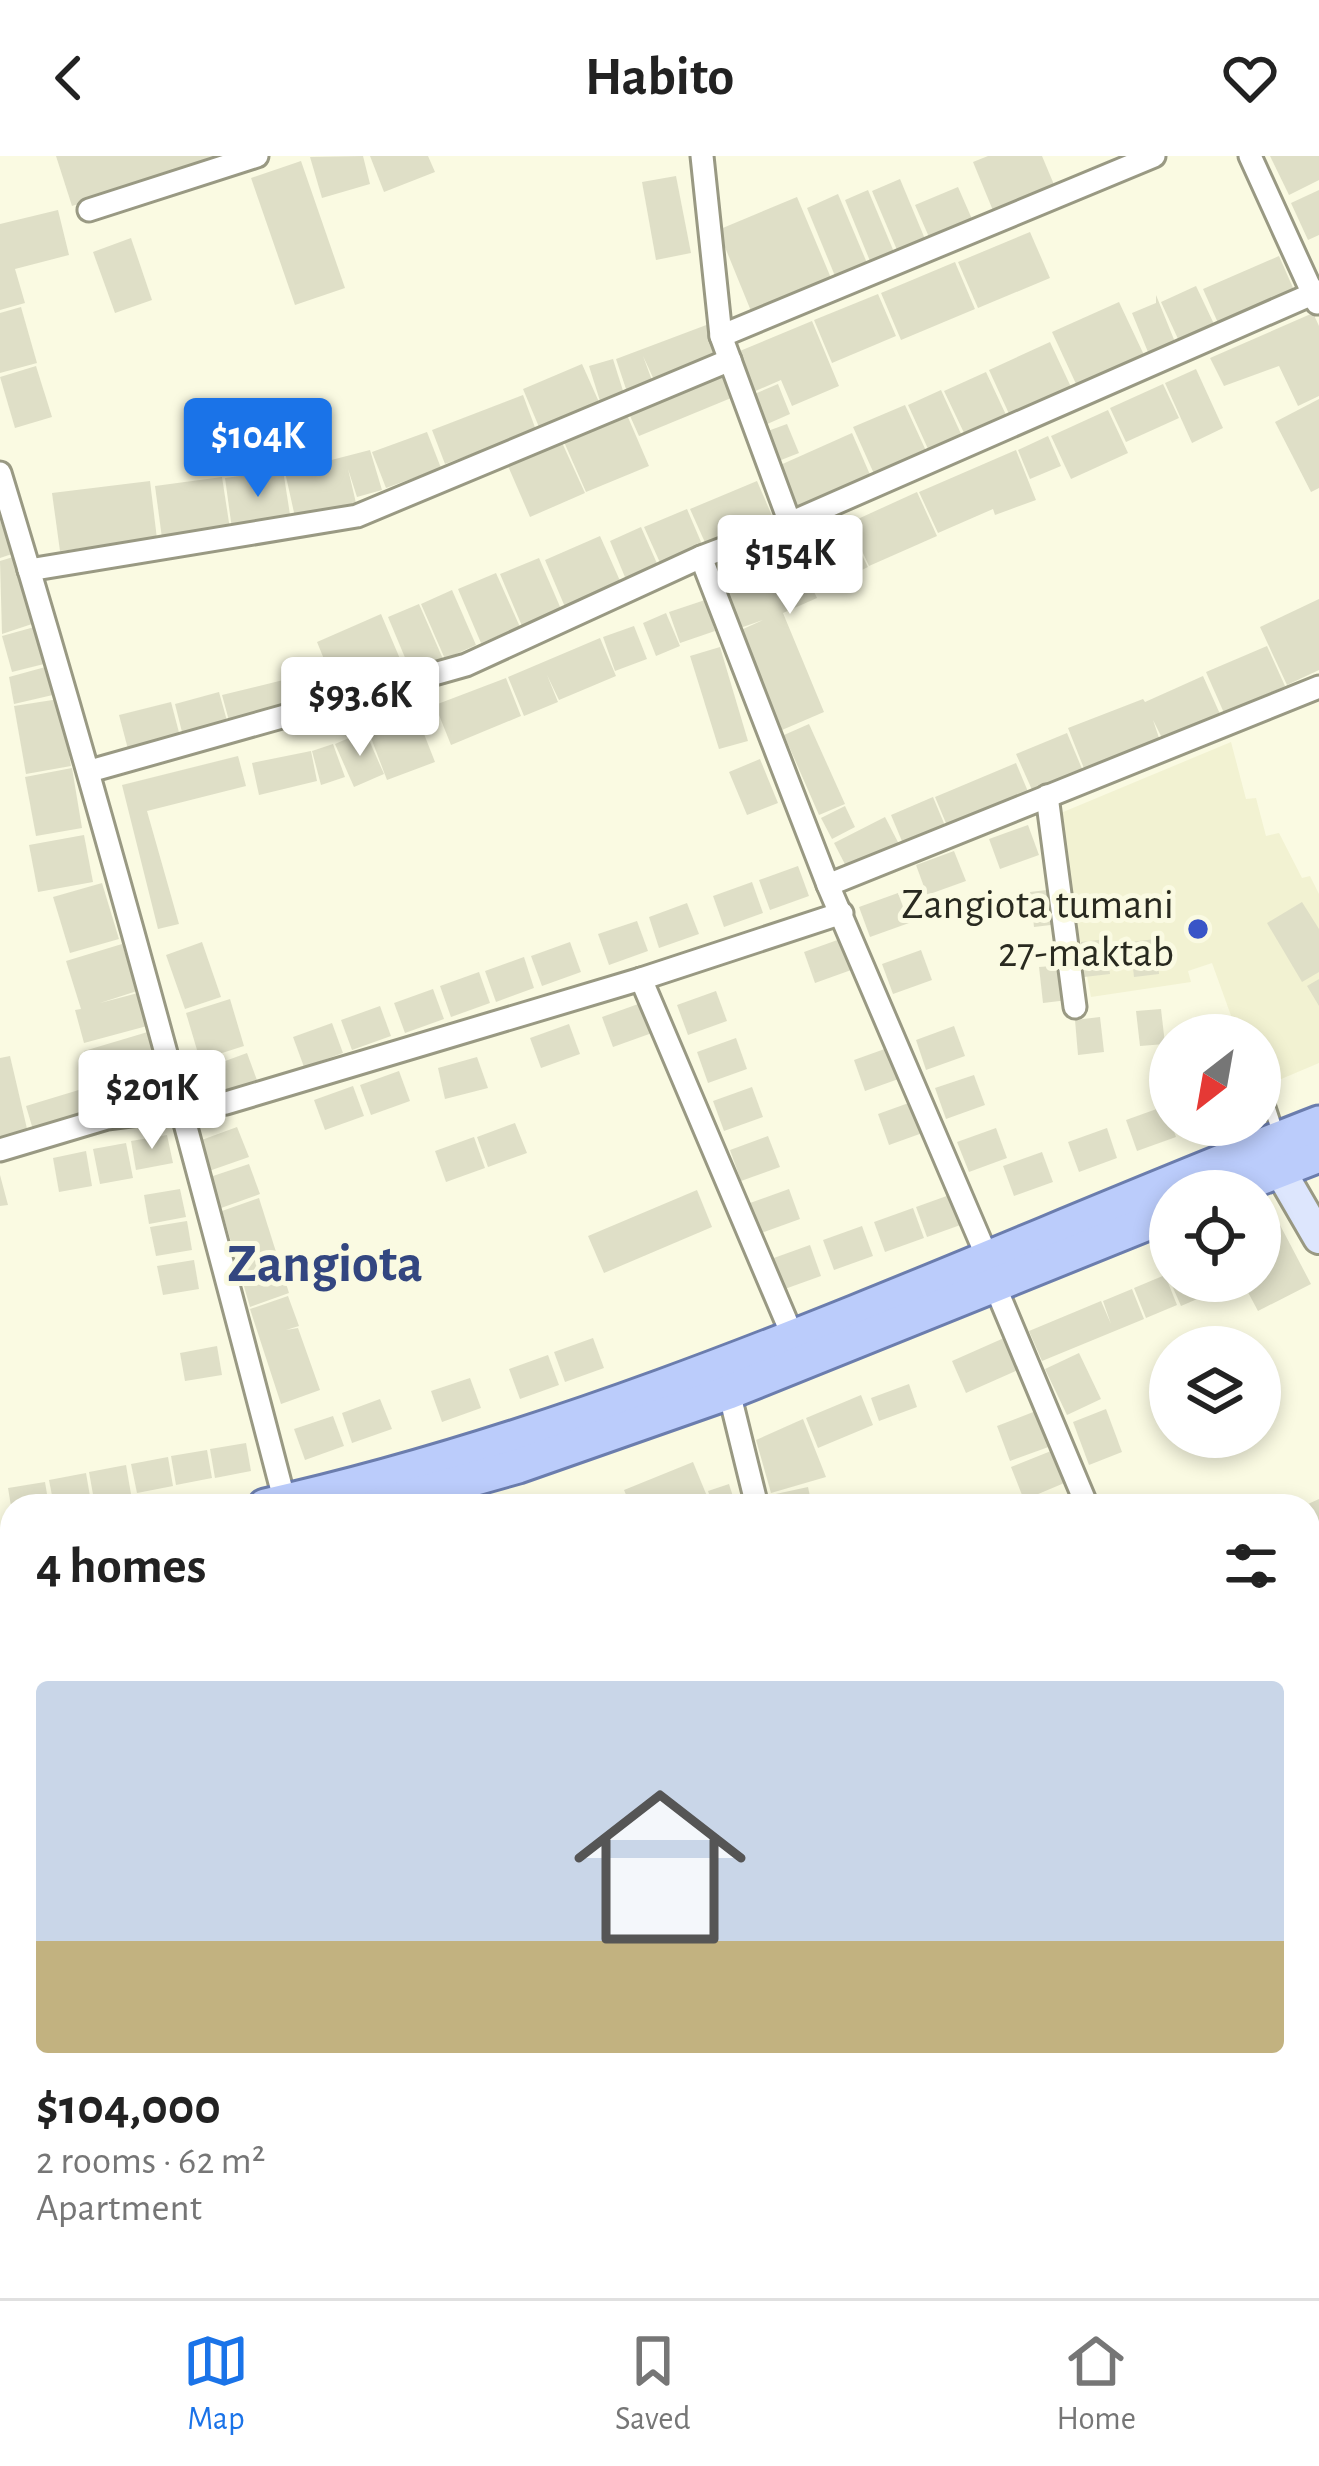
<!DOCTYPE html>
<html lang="en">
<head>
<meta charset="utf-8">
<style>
  :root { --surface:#fff; --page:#f2f2f2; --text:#222; --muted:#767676; --line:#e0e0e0; --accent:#1a73e8 }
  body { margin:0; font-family:"Alegreya Sans",sans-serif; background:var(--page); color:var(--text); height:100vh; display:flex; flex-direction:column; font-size:45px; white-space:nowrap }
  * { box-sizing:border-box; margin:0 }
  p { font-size:39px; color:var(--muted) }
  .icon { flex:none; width:66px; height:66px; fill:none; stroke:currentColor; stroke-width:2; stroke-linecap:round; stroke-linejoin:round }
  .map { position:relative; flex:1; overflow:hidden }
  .panel { position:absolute; left:0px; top:1338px; width:1320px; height:804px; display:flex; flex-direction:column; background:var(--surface); border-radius:36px 36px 0 0; box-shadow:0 6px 18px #0003 }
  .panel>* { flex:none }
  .needle { width:78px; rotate:211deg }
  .tools { position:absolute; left:1149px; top:858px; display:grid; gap:24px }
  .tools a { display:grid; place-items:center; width:132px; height:132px; border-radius:50%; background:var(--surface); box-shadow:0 6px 18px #0003; font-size:60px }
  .price { position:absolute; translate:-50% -102px; padding:0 27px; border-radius:12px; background:#fff; color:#222; font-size:39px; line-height:78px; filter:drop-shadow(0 3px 6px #0008) }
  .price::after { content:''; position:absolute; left:50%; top:72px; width:36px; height:27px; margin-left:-18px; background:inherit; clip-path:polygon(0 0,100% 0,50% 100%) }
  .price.active { background:var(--accent); color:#fff }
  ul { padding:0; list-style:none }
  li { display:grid; align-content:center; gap:24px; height:636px; padding:0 36px }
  li span { display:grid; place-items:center; height:372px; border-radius:12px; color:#555 }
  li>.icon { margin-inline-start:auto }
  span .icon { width:216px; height:216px; fill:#fffc; stroke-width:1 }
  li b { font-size:51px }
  h2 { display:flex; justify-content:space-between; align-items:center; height:144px; padding:0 36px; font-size:51px }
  header { display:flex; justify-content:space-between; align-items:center; height:156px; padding:0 36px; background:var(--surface); font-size:54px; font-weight:700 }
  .tab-bar { display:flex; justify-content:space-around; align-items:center; height:168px; border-top:3px solid var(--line); background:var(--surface); font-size:33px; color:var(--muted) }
  .tab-bar a { display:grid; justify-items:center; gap:6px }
  .tab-bar .active { color:var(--accent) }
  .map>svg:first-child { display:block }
  .built { fill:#f2f2d2 }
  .building { fill:#dfdfc7 }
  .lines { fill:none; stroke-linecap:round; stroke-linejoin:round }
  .service-casing { stroke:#999983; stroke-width:16 }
  .minor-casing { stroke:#999983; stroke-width:27 }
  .secondary-casing { stroke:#999983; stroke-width:36 }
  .primary-casing { stroke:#6b7dad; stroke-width:39 }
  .service { stroke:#fff; stroke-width:10 }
  .minor { stroke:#fff; stroke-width:21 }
  .secondary { stroke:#dde6fd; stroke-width:30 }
  .primary { stroke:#bbccfb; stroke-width:33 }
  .rail { stroke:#6e6f60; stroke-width:6; stroke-dasharray:6 12; stroke-linecap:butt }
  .poi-dot { fill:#3955c7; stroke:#fafae2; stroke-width:4.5 }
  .labels { text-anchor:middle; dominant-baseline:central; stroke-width:10; stroke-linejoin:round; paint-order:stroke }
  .poi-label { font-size:42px; fill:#292a20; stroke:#fafae2; text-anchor:end }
  .district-label { font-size:54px; font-weight:bold; fill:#334680; stroke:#fafae2 }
</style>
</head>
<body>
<header><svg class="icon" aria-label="back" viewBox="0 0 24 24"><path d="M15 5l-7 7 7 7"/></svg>Habito<svg class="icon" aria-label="heart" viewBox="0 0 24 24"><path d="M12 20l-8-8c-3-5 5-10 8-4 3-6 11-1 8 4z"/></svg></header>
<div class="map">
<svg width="1319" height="2142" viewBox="0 0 1319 2142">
  <rect width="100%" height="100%" fill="#fafae2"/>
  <!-- built -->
  <path class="built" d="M1231 586 1246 643 1256 642 1266 680 1279 677 1302 722 1310 720 1319 738V907L1260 932V879H1238L1212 807 1188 815 1191 826 1091 841 1056 659Z"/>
  <!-- building -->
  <g class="building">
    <path d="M56 0H213L215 5 72 50Z"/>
    <path d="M363 0 370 28 322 42 310 1Z"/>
    <path d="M370 0H428L435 16 384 36Z"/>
    <path d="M988 0H1042L1055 31 994 57 973 6Z"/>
    <path d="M1270 0H1319V24L1289 39Z"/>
    <path d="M301 5 345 132 295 149 251 22Z"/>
    <path d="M676 20 691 97 656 104 642 26Z"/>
    <path d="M900 23 925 83 897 94 872 35Z"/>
    <path d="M958 31 972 63 929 81 915 49Z"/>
    <path d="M868 34 894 96 870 105 845 44Z"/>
    <path d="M1319 34V79L1308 84 1291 47Z"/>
    <path d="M838 38 867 107 835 120 807 52Z"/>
    <path d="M797 41 831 122 751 155 718 74Z"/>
    <path d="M58 54 69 99 15 113 25 147 0 154V68Z"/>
    <path d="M1030 76 1050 122 978 152 958 106Z"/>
    <path d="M131 82 152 144 115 157 93 96Z"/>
    <path d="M1279 100 1294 134 1218 167 1203 133Z"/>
    <path d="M955 106 975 153 901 184 881 137Z"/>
    <path d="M1196 130 1214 168 1179 185 1161 146Z"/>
    <path d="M878 138 896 180 832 207 814 164Z"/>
    <path d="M1156 139 1175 186 1148 196 1132 157 1156 147Z"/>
    <path d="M1119 146 1144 199 1077 230 1052 176Z"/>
    <path d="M21 151 37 207 0 217V157Z"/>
    <path d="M1313 157 1319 170V240L1298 250 1279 210 1224 230 1210 202Z"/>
    <path d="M812 165 839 230 792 250 781 224 751 237 735 197Z"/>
    <path d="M709 168 722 200 655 226 643 200 653 227 627 236 616 203Z"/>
    <path d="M1050 186 1071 231 1010 260 989 214Z"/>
    <path d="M613 203 624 238 600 245 589 210Z"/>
    <path d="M582 208 599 246 539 271 523 233Z"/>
    <path d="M36 210 52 261 15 272 0 221Z"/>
    <path d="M724 211 736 240 639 280 626 251Z"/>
    <path d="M1196 213 1223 272 1192 287 1165 227Z"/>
    <path d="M986 216 1007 261 965 279 944 235Z"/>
    <path d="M778 228 790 258 765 269 752 239Z"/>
    <path d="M1163 228 1179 262 1126 286 1110 252Z"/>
    <path d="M941 234 962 280 929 295 908 249Z"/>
    <path d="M523 239 536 274 445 308 432 274Z"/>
    <path d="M1319 243V332L1311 336 1275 266Z"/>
    <path d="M905 249 927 297 875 320 853 271Z"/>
    <path d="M624 252 649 310 586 336 561 279Z"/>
    <path d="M1108 254 1128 297 1071 323 1051 280Z"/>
    <path d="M787 268 799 297 776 306 765 276Z"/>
    <path d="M427 276 441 312 386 332 372 296Z"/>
    <path d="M852 277 871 321 797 353 778 310Z"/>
    <path d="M559 280 585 337 530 361 505 303Z"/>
    <path d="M1048 280 1061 310 1030 323 1018 294Z"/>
    <path d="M370 294 382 334 357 341 348 313 356 347 295 361 285 316Z"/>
    <path d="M1016 294 1036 344 995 359 993 353 938 377 919 336Z"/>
    <path d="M283 314 291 365 232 373 225 322Z"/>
    <path d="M222 321 230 373 162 382 155 330Z"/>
    <path d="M150 325 157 383 60 395 52 337Z"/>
    <path d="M757 325 773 362 707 391 690 353Z"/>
    <path d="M917 336 937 380 869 410 849 367Z"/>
    <path d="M687 353 704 393 662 411 644 371Z"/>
    <path d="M0 364 12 398 0 402Z"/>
    <path d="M846 368 868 411 817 436 799 404 817 442 783 457 824 556 782 574 741 474 763 464 740 472 724 427 760 414Z"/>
    <path d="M641 371 659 412 627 426 610 385Z"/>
    <path d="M600 380 621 427 565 451 545 404Z"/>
    <path d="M13 401 35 467 2 478 0 405Z"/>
    <path d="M539 402 561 453 522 470 500 418Z"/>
    <path d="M496 417 520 471 481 487 458 433Z"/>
    <path d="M452 434 476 489 445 503 421 448Z"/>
    <path d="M1319 443V514L1287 529 1260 471Z"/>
    <path d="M705 444 715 475 680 487 669 456Z"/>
    <path d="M419 448 443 503 411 516 388 461Z"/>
    <path d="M666 457 680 490 656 500 643 467Z"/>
    <path d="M381 458 406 517 231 572 222 539 328 513 317 486Z"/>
    <path d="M38 470 48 507 12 516 2 480Z"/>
    <path d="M634 470 647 503 615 515 603 481Z"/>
    <path d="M600 482 616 520 559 544 547 519 558 546 524 560 508 521Z"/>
    <path d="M1267 490 1285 530 1224 557 1206 516Z"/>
    <path d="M720 491 748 585 719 593 690 500Z"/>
    <path d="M49 510 57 538 14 548 9 521Z"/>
    <path d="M1203 520 1220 558 1163 584 1153 564 1160 585 1085 615 1068 572 1143 543 1145 546Z"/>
    <path d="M506 522 521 560 451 589 435 549Z"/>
    <path d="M219 536 229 572 184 584 175 548Z"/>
    <path d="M59 543 71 610 26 618 14 550Z"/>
    <path d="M171 546 181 584 129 597 119 559Z"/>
    <path d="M415 555 435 606 387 624 368 574Z"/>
    <path d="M809 568 845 648 819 659 784 579Z"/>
    <path d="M365 575 384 618 354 631 335 588Z"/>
    <path d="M1067 577 1083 615 1033 636 1016 598Z"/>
    <path d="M333 588 345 621 321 629 312 595Z"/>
    <path d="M311 595 317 625 259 639 252 607Z"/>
    <path d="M238 600 246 630 147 655 179 768 158 773 122 629Z"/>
    <path d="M760 603 778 647 747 659 729 616Z"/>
    <path d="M1016 607 1029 638 948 672 935 641Z"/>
    <path d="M72 612 82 672 36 680 25 621Z"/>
    <path d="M933 641 946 672 904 690 891 659Z"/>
    <path d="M845 650 855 671 832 683 821 662Z"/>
    <path d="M885 661 901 692 850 718 834 687Z"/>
    <path d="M1028 669 1039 699 1000 713 989 683Z"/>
    <path d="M84 679 93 726 38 736 29 689Z"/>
    <path d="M954 695 966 725 927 739 916 709Z"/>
    <path d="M798 710 809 740 770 754 759 724Z"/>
    <path d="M752 726 763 757 724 771 713 740Z"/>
    <path d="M102 727 119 783 70 797 53 741Z"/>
    <path d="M1055 733 1059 768 1034 771 1030 736Z"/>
    <path d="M898 737 909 767 870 781 859 751Z"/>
    <path d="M1302 746 1319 773V816L1302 826 1267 767Z"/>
    <path d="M687 747 699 778 659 792 649 761Z"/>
    <path d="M637 765 648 795 609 809 598 778Z"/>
    <path d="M843 782 854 813 815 827 804 796Z"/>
    <path d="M1106 783 1110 818 1084 821 1081 786Z"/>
    <path d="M1156 783 1159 818 1134 821 1130 786Z"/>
    <path d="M202 786 221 841 185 853 166 799Z"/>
    <path d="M570 786 581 816 542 830 531 800Z"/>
    <path d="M122 788 137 835 100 847 138 837 147 870 84 887 75 854 81 853 66 805Z"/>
    <path d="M921 794 932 824 893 838 882 808Z"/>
    <path d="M524 801 534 832 496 846 485 815Z"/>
    <path d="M1065 809 1068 844 1043 847 1039 811Z"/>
    <path d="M479 816 490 847 451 861 440 830Z"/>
    <path d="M1319 823V850L1307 830Z"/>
    <path d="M433 833 444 863 405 877 394 847Z"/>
    <path d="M716 835 727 865 688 879 677 849Z"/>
    <path d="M230 843 244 890 200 904 186 857Z"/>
    <path d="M641 847 652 877 613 891 602 861Z"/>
    <path d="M380 850 391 880 352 894 341 864Z"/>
    <path d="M1161 853 1165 888 1140 890 1136 855Z"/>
    <path d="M1100 861 1104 896 1078 899 1075 864Z"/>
    <path d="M332 867 343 897 304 911 293 881Z"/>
    <path d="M569 868 580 898 541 912 530 882Z"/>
    <path d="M954 870 965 900 926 914 916 884Z"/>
    <path d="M151 875 164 918 98 938 84 895Z"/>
    <path d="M736 882 747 913 708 927 697 896Z"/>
    <path d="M893 890 904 921 865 935 854 904Z"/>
    <path d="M247 897 258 927 219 941 209 911Z"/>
    <path d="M10 900 28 977 0 984V902Z"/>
    <path d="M477 901 488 932 445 943 438 912Z"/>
    <path d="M399 915 410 945 371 959 360 929Z"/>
    <path d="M974 919 985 949 946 963 935 932Z"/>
    <path d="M165 922 169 945 134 952 129 929Z"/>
    <path d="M353 930 364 960 325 974 314 944Z"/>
    <path d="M752 931 763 961 724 975 713 945Z"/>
    <path d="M82 933 90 960 34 977 26 950Z"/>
    <path d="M917 944 928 975 889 989 878 958Z"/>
    <path d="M1165 950 1176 981 1137 995 1126 964Z"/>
    <path d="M515 967 527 997 488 1011 477 981Z"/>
    <path d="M237 971 249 1001 209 1015 199 985Z"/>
    <path d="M996 972 1007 1002 969 1016 957 986Z"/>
    <path d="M1107 972 1117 1002 1079 1016 1068 986Z"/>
    <path d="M167 979 173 1007 136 1014 131 985Z"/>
    <path d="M768 980 780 1011 741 1025 730 994Z"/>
    <path d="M474 981 485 1012 446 1026 435 995Z"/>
    <path d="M126 987 133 1022 100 1028 93 993Z"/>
    <path d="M86 995 92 1030 59 1036 53 1002Z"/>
    <path d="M1042 996 1053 1026 1014 1040 1003 1010Z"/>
    <path d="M249 1008 260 1038 221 1052 210 1021Z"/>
    <path d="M0 1019 8 1049 0 1050Z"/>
    <path d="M180 1033 186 1061 149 1068 144 1039Z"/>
    <path d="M789 1033 800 1063 761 1077 750 1047Z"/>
    <path d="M697 1034 712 1071 604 1117 588 1080Z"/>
    <path d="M955 1037 966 1067 927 1081 916 1051Z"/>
    <path d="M259 1042 289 1137 250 1151 222 1055Z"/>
    <path d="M913 1052 924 1082 885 1096 874 1066Z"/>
    <path d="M187 1065 192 1094 156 1100 150 1071Z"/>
    <path d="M1280 1069 1311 1128 1258 1155 1242 1125H1260V1078Z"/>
    <path d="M862 1070 873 1100 834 1114 823 1084Z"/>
    <path d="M810 1089 821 1120 782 1134 771 1103Z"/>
    <path d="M194 1104 199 1133 163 1139 157 1110Z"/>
    <path d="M1165 1119 1177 1149 1146 1162 1134 1132Z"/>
    <path d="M1170 1125H1239L1181 1150Z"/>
    <path d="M1132 1133 1144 1163 1042 1205 1029 1175 1101 1145 1111 1168 1103 1145Z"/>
    <path d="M288 1140 299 1170 286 1174 298 1172 320 1234 281 1248 250 1153Z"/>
    <path d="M593 1182 604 1212 565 1226 554 1196Z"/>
    <path d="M1004 1182 1018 1214 966 1237 952 1205Z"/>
    <path d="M217 1190 222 1219 185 1225 180 1197Z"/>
    <path d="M1079 1197 1101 1243 1067 1259 1045 1213Z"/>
    <path d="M548 1199 559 1229 520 1243 509 1213Z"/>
    <path d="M470 1222 481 1252 442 1266 431 1235Z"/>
    <path d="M909 1228 917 1251 879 1265 871 1242Z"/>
    <path d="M861 1239 873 1269 818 1292 806 1262Z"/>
    <path d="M380 1243 392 1273 352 1287 342 1257Z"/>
    <path d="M1041 1253 1054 1289 1010 1305 997 1270Z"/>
    <path d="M1106 1253 1122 1296 1089 1309 1073 1266Z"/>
    <path d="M333 1260 344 1290 305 1304 294 1273Z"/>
    <path d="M803 1263 826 1321 771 1337 756 1284Z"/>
    <path d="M246 1287 251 1315 215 1322 210 1293Z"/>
    <path d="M1056 1293 1069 1325 1024 1344 1011 1311Z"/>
    <path d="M207 1294 212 1322 176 1329 171 1300Z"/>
    <path d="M168 1301 173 1330 137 1337 131 1308Z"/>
    <path d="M693 1306 711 1350H631L624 1334Z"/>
    <path d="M126 1309 131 1338 94 1344 89 1316Z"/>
    <path d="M86 1317 91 1346 54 1350 49 1324Z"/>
    <path d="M45 1326 49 1350H11L8 1332Z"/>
    <path d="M729 1328 736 1350H713L708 1335Z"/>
    <path d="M808 1331 812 1350H773L771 1339Z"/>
    <path d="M1319 1343V1389L1308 1395V1348Z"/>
    <path d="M1313 1425 1319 1438V1478L1308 1483V1427Z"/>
    <path d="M12 1463V1518L0 1520V1466Z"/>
    <path d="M12 1622V1664L0 1666V1625Z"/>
    <path d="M12 1666V1725L0 1676V1669Z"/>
    <path d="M1319 1741V1787L1308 1790V1744Z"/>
    <path d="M0 1776H5L12 1814 0 1818Z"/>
    <path d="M12 1819V1869L0 1872V1821Z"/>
    <path d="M12 1899V1918L0 1921V1902Z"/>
    <path d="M12 1923V1955L6 1956 0 1926Z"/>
    <path d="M1308 2026 1319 2064V2072L1308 2075Z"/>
    <path d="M12 2096V2132L2 2134 0 2098Z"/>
  </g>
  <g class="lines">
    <defs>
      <path id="service" d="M1263 931 1279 980"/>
      <g id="minor">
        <path d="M702 0 721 180 790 367"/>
        <path d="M1250 0 1317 147"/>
        <path d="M89 54 257 0"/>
        <path d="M721 180 1154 0"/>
        <path d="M0 317C104 659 196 1004 286 1350"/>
        <path d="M701 401 828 729 988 1103"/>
        <path d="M29 414 357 360 730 204"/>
        <path d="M90 615 466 509 701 401 790 367 1319 135"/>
        <path d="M1047 640 1075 851"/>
        <path d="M828 729 1319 531"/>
        <path d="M641 823 793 1181"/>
        <path d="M0 994 107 962 226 947 641 823 842 757"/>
        <path d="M995 1130 1085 1345"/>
        <path d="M729 1236 757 1350"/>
        <path d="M1308 1403 1319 1398"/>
        <path d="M0 1705 12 1761"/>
        <path d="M1308 1807 1319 1805"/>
        <path d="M0 1884 12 1881"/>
        <path d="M1308 1933 1319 1930"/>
        <path d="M79 2142 119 2130"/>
        <path d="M628 2142V2130"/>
      </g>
      <path id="secondary" d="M1268 994 1319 1082"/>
      <g id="primary">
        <path d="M1226 1035 1319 999"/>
        <path d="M265 1350C632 1268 970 1103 1319 967"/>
        <path d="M376 1350 518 1310 729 1236 1170 1058"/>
        <path d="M0 1418 12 1416"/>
      </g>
    </defs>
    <!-- service casing -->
    <use href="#service" class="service-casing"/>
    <!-- minor casing -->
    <use href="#minor" class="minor-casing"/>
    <!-- secondary casing -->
    <use href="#secondary" class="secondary-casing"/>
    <!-- primary casing -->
    <use href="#primary" class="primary-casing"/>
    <!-- service -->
    <use href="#service" class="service"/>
    <!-- minor -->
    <use href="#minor" class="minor"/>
    <!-- secondary -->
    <use href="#secondary" class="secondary"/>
    <!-- primary -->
    <use href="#primary" class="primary"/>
    <!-- rail -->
    <g class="rail">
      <path d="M1308 1863 1319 1860"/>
      <path d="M170 2142 219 2130"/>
      <path d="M224 2142 273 2130"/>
    </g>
  </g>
  <!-- markers -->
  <circle class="poi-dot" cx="1198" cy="773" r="12"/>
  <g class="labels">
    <!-- poi labels -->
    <g class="poi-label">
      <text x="1174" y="749">Zangiota tumani<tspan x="1174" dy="48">27-maktab</tspan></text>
    </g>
    <!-- district labels -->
    <g class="district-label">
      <text x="325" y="1109">Zangiota</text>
    </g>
  </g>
</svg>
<div class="tools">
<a><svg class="needle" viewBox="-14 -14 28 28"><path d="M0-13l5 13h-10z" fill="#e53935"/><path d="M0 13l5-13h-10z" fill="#767676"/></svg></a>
<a><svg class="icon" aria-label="locate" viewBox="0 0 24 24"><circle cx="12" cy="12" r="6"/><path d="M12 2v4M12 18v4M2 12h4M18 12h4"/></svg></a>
<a><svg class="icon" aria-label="layers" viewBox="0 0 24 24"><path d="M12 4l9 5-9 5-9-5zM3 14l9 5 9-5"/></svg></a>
</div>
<b class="price active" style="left:258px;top:344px">$104K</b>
<b class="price" style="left:790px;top:461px">$154K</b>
<b class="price" style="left:360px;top:603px">$93.6K</b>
<b class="price" style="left:152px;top:996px">$201K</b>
<section class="panel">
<h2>4 homes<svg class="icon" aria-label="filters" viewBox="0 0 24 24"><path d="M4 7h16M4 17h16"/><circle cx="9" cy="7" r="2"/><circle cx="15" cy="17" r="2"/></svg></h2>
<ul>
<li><span style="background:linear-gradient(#c9d6e8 70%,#c2b280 0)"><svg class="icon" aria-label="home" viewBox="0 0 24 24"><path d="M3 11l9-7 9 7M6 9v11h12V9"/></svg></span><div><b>$104,000</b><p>2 rooms · 62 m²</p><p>Apartment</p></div></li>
</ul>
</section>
</div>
<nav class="tab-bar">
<a class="active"><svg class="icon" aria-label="map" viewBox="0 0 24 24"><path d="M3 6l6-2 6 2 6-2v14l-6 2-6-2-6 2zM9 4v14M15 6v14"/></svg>Map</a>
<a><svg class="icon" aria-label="saved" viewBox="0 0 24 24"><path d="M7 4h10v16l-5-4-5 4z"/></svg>Saved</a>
<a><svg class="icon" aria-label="home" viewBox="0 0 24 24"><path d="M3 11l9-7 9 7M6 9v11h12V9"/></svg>Home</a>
</nav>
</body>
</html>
